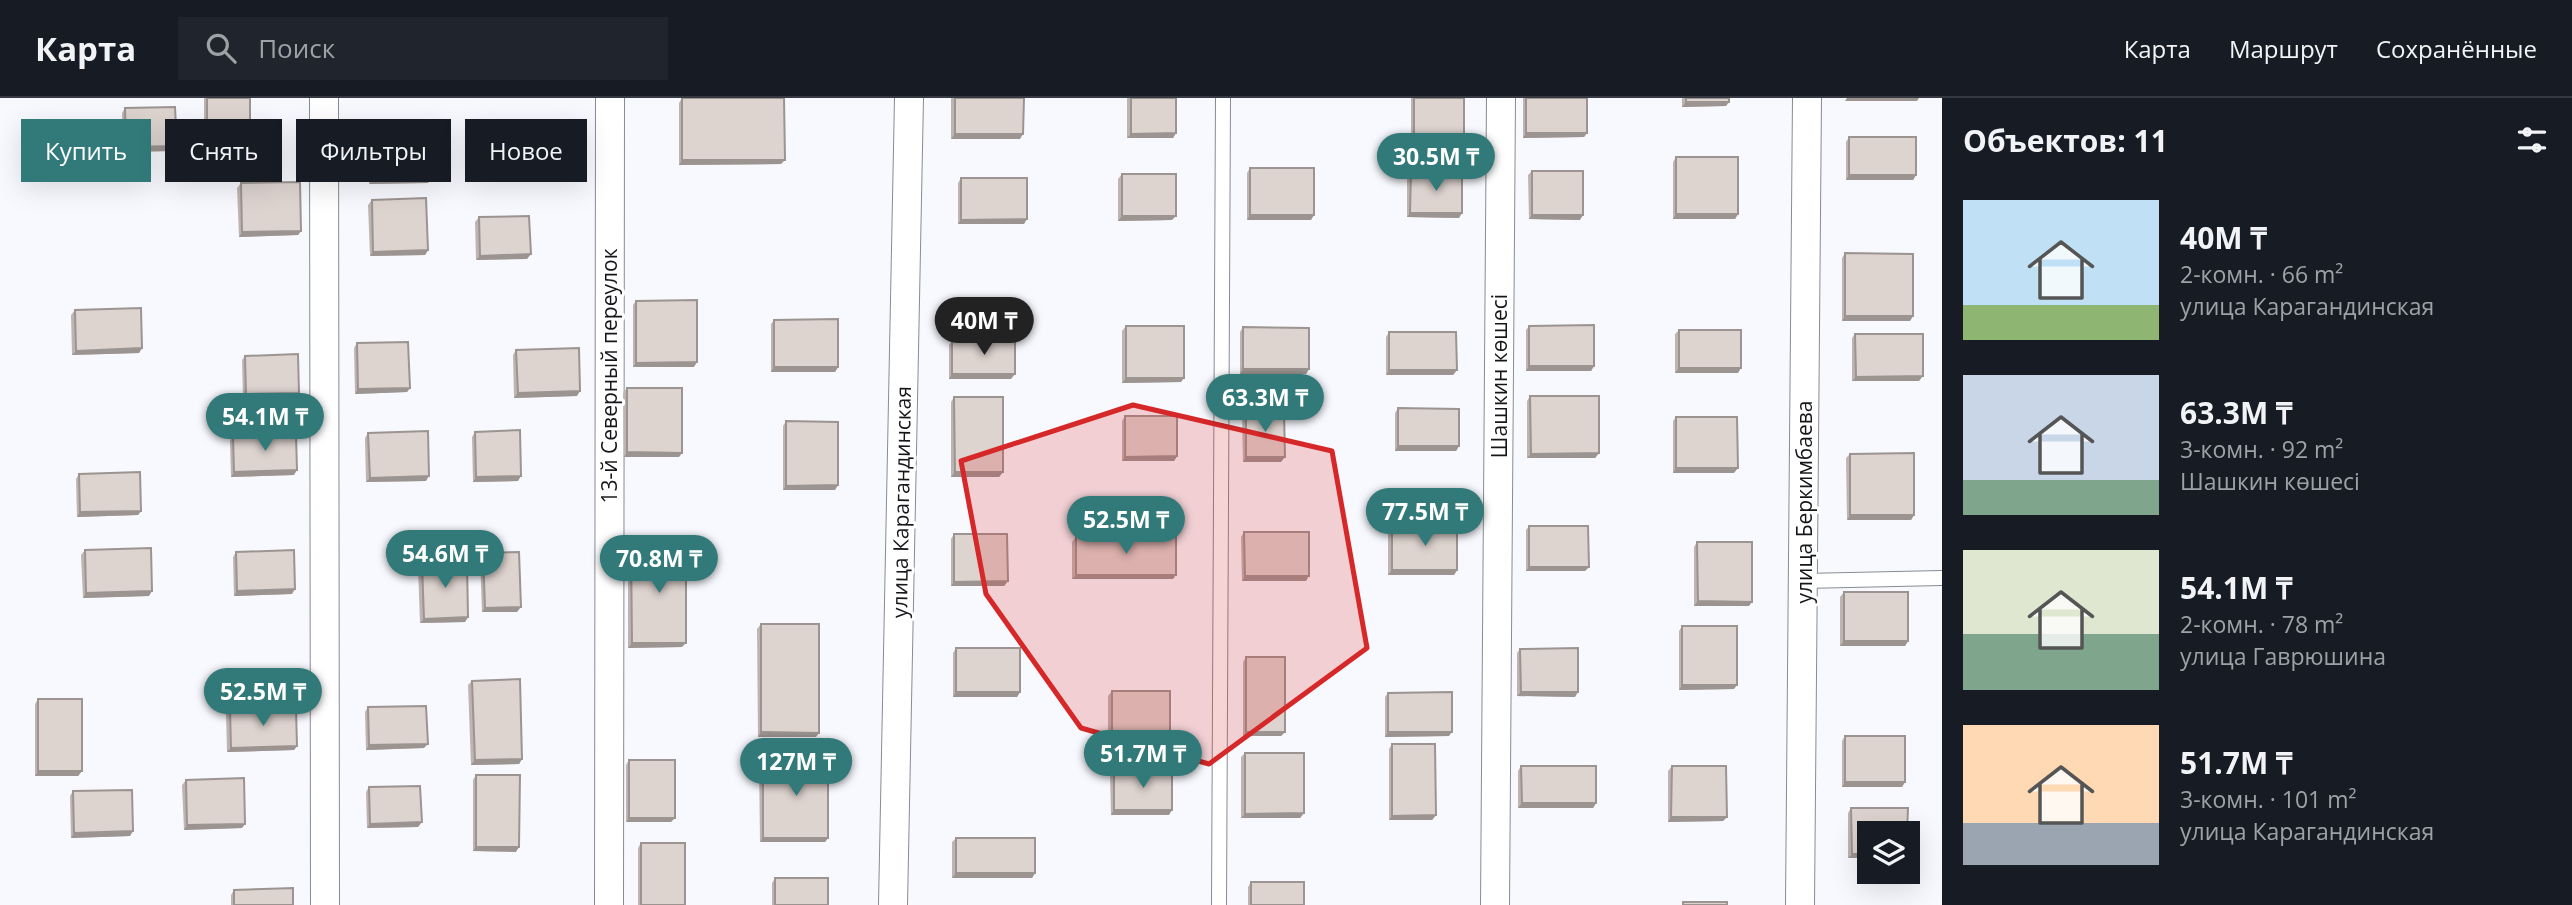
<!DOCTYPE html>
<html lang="ru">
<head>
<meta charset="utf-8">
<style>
  :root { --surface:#171b24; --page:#20242c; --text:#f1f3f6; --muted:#9ea1a6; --line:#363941; --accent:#317a79 }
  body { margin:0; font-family:"Open Sans",sans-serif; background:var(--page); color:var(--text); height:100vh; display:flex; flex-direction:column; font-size:26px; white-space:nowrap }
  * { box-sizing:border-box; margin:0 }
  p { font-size:23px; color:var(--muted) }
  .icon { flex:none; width:38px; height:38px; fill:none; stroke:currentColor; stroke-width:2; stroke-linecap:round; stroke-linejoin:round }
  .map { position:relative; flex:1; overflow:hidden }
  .side { display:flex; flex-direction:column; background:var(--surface); width:630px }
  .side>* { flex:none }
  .banner { position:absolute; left:21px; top:21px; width:665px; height:63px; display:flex; gap:14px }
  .tools { position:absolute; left:1857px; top:723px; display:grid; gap:14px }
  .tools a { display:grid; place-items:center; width:63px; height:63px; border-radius:0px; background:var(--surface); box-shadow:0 7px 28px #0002; font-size:35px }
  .price { position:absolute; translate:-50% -60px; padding:0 16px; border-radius:24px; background:var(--accent); color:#fff; font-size:23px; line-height:46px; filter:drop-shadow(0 2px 4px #0008) }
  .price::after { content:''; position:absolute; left:50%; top:42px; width:21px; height:16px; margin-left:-10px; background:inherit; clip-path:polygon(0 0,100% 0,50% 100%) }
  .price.active { background:#222; color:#fff }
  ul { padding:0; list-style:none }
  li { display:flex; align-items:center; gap:21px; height:175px; padding:0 21px }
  li span { display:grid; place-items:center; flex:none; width:196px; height:140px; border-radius:0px; color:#555 }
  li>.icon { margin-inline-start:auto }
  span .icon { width:84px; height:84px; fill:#fffc; stroke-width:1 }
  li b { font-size:30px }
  h2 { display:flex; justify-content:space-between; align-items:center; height:84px; padding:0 21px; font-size:30px }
  .pill { padding:0 24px; border-radius:0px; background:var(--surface); box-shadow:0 7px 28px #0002; font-size:24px; line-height:63px }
  .pill.active { background:var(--accent); color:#fff }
  header { display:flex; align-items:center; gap:42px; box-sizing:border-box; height:98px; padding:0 35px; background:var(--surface); border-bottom:2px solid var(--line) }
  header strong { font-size:33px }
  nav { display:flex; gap:38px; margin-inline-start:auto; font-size:24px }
  .search { width:490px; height:63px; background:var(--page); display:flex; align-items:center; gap:18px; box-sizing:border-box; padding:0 24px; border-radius:0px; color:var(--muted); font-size:26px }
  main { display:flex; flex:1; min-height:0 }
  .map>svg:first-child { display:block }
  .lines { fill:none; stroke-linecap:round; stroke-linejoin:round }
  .service-casing { stroke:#888b92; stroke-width:16 }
  .minor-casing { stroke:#888b92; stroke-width:30 }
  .service { stroke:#fff; stroke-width:14 }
  .minor { stroke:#fff; stroke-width:28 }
  .wall { fill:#beb5b2 }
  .shaded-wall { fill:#9b9491 }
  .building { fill:#ddd3cf; stroke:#9b9491; stroke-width:2 }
  .marked { fill:#d62828; fill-opacity:0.2; stroke:#d62828; stroke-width:5; stroke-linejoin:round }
  .labels { text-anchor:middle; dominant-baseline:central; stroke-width:6; stroke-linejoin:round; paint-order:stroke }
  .street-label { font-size:21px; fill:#151619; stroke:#fff }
</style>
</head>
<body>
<header>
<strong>Карта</strong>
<div class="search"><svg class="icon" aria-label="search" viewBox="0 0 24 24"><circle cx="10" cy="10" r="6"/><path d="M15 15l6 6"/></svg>Поиск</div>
<nav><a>Карта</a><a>Маршрут</a><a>Сохранённые</a></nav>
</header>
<main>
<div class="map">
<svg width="1942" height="807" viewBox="0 0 1942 807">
  <rect width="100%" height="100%" fill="#f8f9fe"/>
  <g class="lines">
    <defs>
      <g id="service">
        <path d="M1803 483 1942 480"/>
        <path d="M1219 807 1223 0"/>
      </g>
      <g id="minor">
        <path d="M324 0 325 807"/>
        <path d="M609 807 610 0"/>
        <path d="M893 807 909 0"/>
        <path d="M1495 807 1501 0"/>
        <path d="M1800 807 1807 0"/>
      </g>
    </defs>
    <!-- service casing -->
    <use href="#service" class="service-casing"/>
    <!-- minor casing -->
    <use href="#minor" class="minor-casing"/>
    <!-- service -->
    <use href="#service" class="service"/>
    <!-- minor -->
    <use href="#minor" class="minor"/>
  </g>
  <!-- wall -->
  <g class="wall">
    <path d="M204 0H250V39L247 44 204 43Z"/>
    <path d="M682 0 781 66 679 67V5Z"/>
    <path d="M951 0H1024L1020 41H951Z"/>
    <path d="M1127 0H1176V35L1173 40H1127Z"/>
    <path d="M1411 0H1464V41L1461 45H1411Z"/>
    <path d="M1523 0H1587V35L1584 39 1523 40Z"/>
    <path d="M1682 0H1729L1726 8 1682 9Z"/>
    <path d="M125 10 177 48 173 53 123 54 122 15Z"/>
    <path d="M371 35 431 80 428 85 369 86 368 40Z"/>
    <path d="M1849 39 1916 77 1913 82H1846V44Z"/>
    <path d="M1676 59 1738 116 1735 121H1673V64Z"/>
    <path d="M1250 70 1311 122H1247V75Z"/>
    <path d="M1532 73 1580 122 1529 121 1528 77Z"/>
    <path d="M1411 75 1459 120 1407 119V80Z"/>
    <path d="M1122 76 1172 122 1118 123V81Z"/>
    <path d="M961 80 1024 126H958V85Z"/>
    <path d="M241 85 301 133 298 137 239 139 237 90Z"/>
    <path d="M372 102 428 152 425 157 370 158 368 107Z"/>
    <path d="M479 119 527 161 476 162 475 124Z"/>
    <path d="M1845 155 1913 218 1910 223H1842V160Z"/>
    <path d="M636 203 694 269H633V207Z"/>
    <path d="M75 212 142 250 139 255 72 257 71 217Z"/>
    <path d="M774 222 838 269 835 274H771V226Z"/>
    <path d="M1126 228 1181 284 1122 285V233Z"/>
    <path d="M1529 228 1594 268 1591 273H1526V232Z"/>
    <path d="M1243 229 1309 271 1306 276H1240V234Z"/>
    <path d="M1679 232 1738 275H1675V236Z"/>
    <path d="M1389 234 1457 272 1453 277H1386V239Z"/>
    <path d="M1855 236 1919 283H1852V240Z"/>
    <path d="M952 243 1011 281H949V247Z"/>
    <path d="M357 245 410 290 407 294 355 296 354 250Z"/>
    <path d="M516 252 577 298 514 300 513 257Z"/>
    <path d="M245 258 296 299 243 301 242 262Z"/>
    <path d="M627 290 679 359H624L623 295Z"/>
    <path d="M1530 298 1599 355 1595 360H1527V303Z"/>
    <path d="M954 299 1003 374 999 379H951V304Z"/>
    <path d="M1398 310 1459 348 1456 353H1395V315Z"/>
    <path d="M1246 313 1281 364H1243L1242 317Z"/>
    <path d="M1125 318 1177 358 1174 363H1122V323Z"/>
    <path d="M1676 319 1734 375H1673V323Z"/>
    <path d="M786 323 835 392H783V328Z"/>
    <path d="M475 334 518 383 473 384 472 339Z"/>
    <path d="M368 335 426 383 366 384 365 340Z"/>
    <path d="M233 338 294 377 231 379 230 343Z"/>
    <path d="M1850 356 1914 417 1911 422H1847L1846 360Z"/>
    <path d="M79 376 141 413 138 417 77 419 76 381Z"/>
    <path d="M1392 427 1457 472 1454 477H1388V431Z"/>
    <path d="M1529 428 1589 469 1585 473H1526V432Z"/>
    <path d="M1244 434 1306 483H1242L1241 439Z"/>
    <path d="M954 436 1008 483 1004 488H951V441Z"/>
    <path d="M1076 439 1173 481H1072V444Z"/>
    <path d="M1697 444 1749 508H1694V449Z"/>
    <path d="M631 449 682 549 628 550V454Z"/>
    <path d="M85 452 149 498 83 500 81 457Z"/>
    <path d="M236 454 292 496 234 498 233 459Z"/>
    <path d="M483 455 517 514H482L480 460Z"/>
    <path d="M422 466 468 519 465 524 420 525 418 470Z"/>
    <path d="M1844 494 1908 543 1905 548H1840V499Z"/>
    <path d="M761 526 816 639H758L757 531Z"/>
    <path d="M1682 528 1734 591 1679 592V533Z"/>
    <path d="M956 550 1020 594 1017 599H953V555Z"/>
    <path d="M1520 551 1575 599 1517 598V555Z"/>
    <path d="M1246 559 1285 634 1281 638H1243V564Z"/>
    <path d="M472 583 522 661 519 666 471 667 468 587Z"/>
    <path d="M1112 593 1167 645H1108V598Z"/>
    <path d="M1388 595 1449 638 1385 639V599Z"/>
    <path d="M38 601 82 673 78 678H35V606Z"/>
    <path d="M368 609 424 650 366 652 365 614Z"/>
    <path d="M230 611 297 648 294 652 227 654 226 616Z"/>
    <path d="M1845 638 1905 684 1902 689H1842V643Z"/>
    <path d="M1392 646 1436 717 1432 722H1389V651Z"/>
    <path d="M1245 655 1304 715 1300 720H1241V659Z"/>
    <path d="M763 660 828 740 825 744H760L759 664Z"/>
    <path d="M629 662 671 724H626V667Z"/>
    <path d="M1521 668 1596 705 1593 710H1518V673Z"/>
    <path d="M1672 668 1727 719 1723 723 1668 724V673Z"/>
    <path d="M1114 672 1169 717H1111L1110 676Z"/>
    <path d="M476 677 516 754 473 753V682Z"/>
    <path d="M186 682 242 730 184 732 182 687Z"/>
    <path d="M369 689 418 729 367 730 366 694Z"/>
    <path d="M73 693 130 738 71 740 70 698Z"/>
    <path d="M1851 710 1907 735 1848 760V715Z"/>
    <path d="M956 740 1035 775 1032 780H952V744Z"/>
    <path d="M641 745 685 807H638V750Z"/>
    <path d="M775 780 828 807H772V785Z"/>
    <path d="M1251 784 1304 807H1248V789Z"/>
    <path d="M234 792 293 807H231V797Z"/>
  </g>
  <!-- shaded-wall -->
  <g class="shaded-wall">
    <path d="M1847 0H1919L1917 3H1845Z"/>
    <path d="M1686 4H1729L1726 8 1682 9Z"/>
    <path d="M1176 35 1173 40H1127L1131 36Z"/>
    <path d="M1526 35H1587L1584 39 1523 40Z"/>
    <path d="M955 36H1023L1020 41H951Z"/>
    <path d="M207 39H250L247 44 204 43Z"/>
    <path d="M1414 40 1464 41 1461 45H1411Z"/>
    <path d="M177 48 173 53 123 54 126 49Z"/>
    <path d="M682 62H785L781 66 679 67Z"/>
    <path d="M1849 77H1916L1913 82H1846Z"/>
    <path d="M431 80 428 85 369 86 373 82Z"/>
    <path d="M1410 115H1462L1459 120 1407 119Z"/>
    <path d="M1676 116H1738L1735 121H1673Z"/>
    <path d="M1250 117H1314L1311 122H1247Z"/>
    <path d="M1532 117H1583L1580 122 1529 121Z"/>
    <path d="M1122 118H1176L1172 122 1118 123Z"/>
    <path d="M1027 121 1024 126H958L961 122Z"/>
    <path d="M301 133 298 137 239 139 242 134Z"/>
    <path d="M428 152 425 157 370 158 373 154Z"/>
    <path d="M531 156 527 161 476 162 480 158Z"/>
    <path d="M1845 218H1913L1910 223H1842Z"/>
    <path d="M142 250 139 255 72 257 76 253Z"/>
    <path d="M697 264 694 269H633L636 265Z"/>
    <path d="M1529 268H1594L1591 273H1526Z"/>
    <path d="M774 269H838L835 274H771Z"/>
    <path d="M1679 270H1741L1738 275H1675Z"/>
    <path d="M1243 271H1309L1306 276H1240Z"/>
    <path d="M1389 272H1457L1453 277H1386Z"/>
    <path d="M952 276H1015L1011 281H949Z"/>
    <path d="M1923 278 1919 283H1852L1856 279Z"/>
    <path d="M1126 280H1184L1181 284 1122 285Z"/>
    <path d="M410 290 407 294 355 296 358 291Z"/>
    <path d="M580 293 577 298 514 300 518 295Z"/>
    <path d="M299 295 296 299 243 301 246 296Z"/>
    <path d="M1398 348H1459L1456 353H1395Z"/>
    <path d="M627 354 682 355 679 359H624Z"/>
    <path d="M1599 355 1595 360H1527L1531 356Z"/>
    <path d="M1177 358 1174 363H1122L1125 359Z"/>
    <path d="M1246 359H1285L1281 364H1243Z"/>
    <path d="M1676 370H1738L1734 375H1673Z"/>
    <path d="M297 372 294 377 231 379 234 374Z"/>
    <path d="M955 374H1003L999 379H951Z"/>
    <path d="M429 378 426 383 366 384 370 380Z"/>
    <path d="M521 378 518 383 473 384 476 379Z"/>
    <path d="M838 387 835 392H783L786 388Z"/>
    <path d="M141 413 138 417 77 419 80 414Z"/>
    <path d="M1850 417H1914L1911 422H1847Z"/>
    <path d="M1529 469H1589L1585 473H1526Z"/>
    <path d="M1392 472H1457L1454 477H1388Z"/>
    <path d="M1076 477H1176L1173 481H1072Z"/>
    <path d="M1245 478H1309L1306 483H1242Z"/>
    <path d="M1008 483 1004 488H951L954 484Z"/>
    <path d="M295 491 292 496 234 498 237 493Z"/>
    <path d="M152 493 149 498 83 500 86 495Z"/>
    <path d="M1698 503 1752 504 1749 508H1694Z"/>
    <path d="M521 509 517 514H482L485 510Z"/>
    <path d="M468 519 465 524 420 525 424 521Z"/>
    <path d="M1844 543H1908L1905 548H1840Z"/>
    <path d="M632 545H686L682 549 628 550Z"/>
    <path d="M1682 587H1737L1734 591 1679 592Z"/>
    <path d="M956 594H1020L1017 599H953Z"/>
    <path d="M1521 594H1578L1575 599 1517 598Z"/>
    <path d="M761 634 819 635 816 639H758Z"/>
    <path d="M1246 634H1285L1281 638H1243Z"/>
    <path d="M1388 634H1452L1449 638 1385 639Z"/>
    <path d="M1112 640 1170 641 1167 645H1108Z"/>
    <path d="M428 646 424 650 366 652 369 647Z"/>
    <path d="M297 648 294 652 227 654 231 650Z"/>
    <path d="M522 661 519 666 471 667 475 662Z"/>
    <path d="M38 673H82L78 678H35Z"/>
    <path d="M1845 684H1905L1902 689H1842Z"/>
    <path d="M1522 705H1596L1593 710H1518Z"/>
    <path d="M1114 712H1172L1169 717H1111Z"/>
    <path d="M1304 715 1300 720H1241L1245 716Z"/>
    <path d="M1436 717 1432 722H1389L1392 718Z"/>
    <path d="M1671 719H1727L1723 723 1668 724Z"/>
    <path d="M629 720H675L671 724H626Z"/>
    <path d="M422 724 418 729 367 730 370 726Z"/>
    <path d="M245 726 242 730 184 732 187 727Z"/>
    <path d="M133 733 130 738 71 740 74 735Z"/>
    <path d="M763 740H828L825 744H760Z"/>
    <path d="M476 749H519L516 754 473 753Z"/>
    <path d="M1852 756H1869V760H1848Z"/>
    <path d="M956 775H1035L1032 780H952Z"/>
  </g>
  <!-- building -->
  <g class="building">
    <rect x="207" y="0" width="43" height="39"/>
    <path d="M682 0H784L785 62H682Z"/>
    <path d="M955 0H1024L1023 36H955Z"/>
    <path d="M1131 0H1176V35L1131 36Z"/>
    <path d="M1414 0H1464V41L1414 40Z"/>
    <rect x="1526" y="0" width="61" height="35"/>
    <rect x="1686" y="0" width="43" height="4"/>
    <path d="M175 9 177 48 126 49 125 10Z"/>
    <path d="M430 33 431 80 373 82 371 35Z"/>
    <rect x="1849" y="39" width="67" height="38"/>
    <rect x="1676" y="59" width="62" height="57"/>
    <rect x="1250" y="70" width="64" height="47"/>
    <rect x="1532" y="73" width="51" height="44"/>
    <path d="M1411 75H1462V115H1410Z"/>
    <rect x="1122" y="76" width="54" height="42"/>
    <path d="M961 80H1027V121L961 122Z"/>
    <path d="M300 84 301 133 242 134 241 85Z"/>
    <path d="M426 100 428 152 373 154 372 102Z"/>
    <path d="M529 118 531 156 480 158 479 119Z"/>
    <path d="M1845 155 1913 156V218H1845Z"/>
    <path d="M697 202V264L636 265V203Z"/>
    <path d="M141 210 142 250 76 253 75 212Z"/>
    <path d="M838 221V269H774V222Z"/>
    <path d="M1594 227V268H1529V228Z"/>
    <rect x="1126" y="228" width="58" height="52"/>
    <path d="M1243 229 1309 230V271H1243Z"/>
    <rect x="1679" y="232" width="62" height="38"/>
    <path d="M1389 234H1456L1457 272H1389Z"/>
    <path d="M1855 236H1923V278L1856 279Z"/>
    <path d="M1015 242V276H952V243Z"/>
    <path d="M408 244 410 290 358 291 357 245Z"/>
    <path d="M579 250 580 293 518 295 516 252Z"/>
    <path d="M298 256 299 295 246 296 245 258Z"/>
    <path d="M627 290H682V355L627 354Z"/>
    <path d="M1530 298H1599V355L1531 356Z"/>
    <path d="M954 299H1003V374H955Z"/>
    <path d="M1398 310 1459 311V348H1398Z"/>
    <path d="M1246 313H1284L1285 359H1246Z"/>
    <path d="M1125 318H1177V358L1125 359Z"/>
    <path d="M1676 319H1737L1738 370H1676Z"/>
    <path d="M786 323 838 324V387L786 388Z"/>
    <path d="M520 332 521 378 476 379 475 334Z"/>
    <path d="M428 333 429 378 370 380 368 335Z"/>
    <path d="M296 336 297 372 234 374 233 338Z"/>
    <path d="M1914 355V417H1850V356Z"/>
    <path d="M140 374 141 413 80 414 79 376Z"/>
    <rect x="1392" y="427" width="65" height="45"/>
    <path d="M1529 428H1588L1589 469H1529Z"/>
    <path d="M1244 434H1309V478H1245Z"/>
    <path d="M954 436H1007L1008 483 954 484Z"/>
    <path d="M1176 438V477H1076V439Z"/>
    <path d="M1697 444H1752V504L1698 503Z"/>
    <path d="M631 449H686V545H632Z"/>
    <path d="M151 450 152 493 86 495 85 452Z"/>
    <path d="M294 452 295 491 237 493 236 454Z"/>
    <path d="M519 454 521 509 485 510 483 455Z"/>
    <path d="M467 464 468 519 424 521 422 466Z"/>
    <rect x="1844" y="494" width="64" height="49"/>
    <path d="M761 526H819V635L761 634Z"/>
    <rect x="1682" y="528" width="55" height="59"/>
    <rect x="956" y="550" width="64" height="44"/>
    <path d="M1578 550V594H1521L1520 551Z"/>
    <rect x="1246" y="559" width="39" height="75"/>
    <path d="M520 581 522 661 475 662 472 583Z"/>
    <path d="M1112 593H1170V641L1112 640Z"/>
    <path d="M1452 594V634H1388V595Z"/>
    <rect x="38" y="601" width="44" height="72"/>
    <path d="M426 608 428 646 369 647 368 609Z"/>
    <path d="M296 610 297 648 231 650 230 611Z"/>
    <rect x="1845" y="638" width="60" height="46"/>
    <path d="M1392 646H1435L1436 717 1392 718Z"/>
    <path d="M1245 655H1304V715L1245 716Z"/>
    <path d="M828 659V740H763V660Z"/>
    <rect x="629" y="662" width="46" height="58"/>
    <path d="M1521 668H1596V705H1522Z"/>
    <path d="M1672 668H1726L1727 719H1671Z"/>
    <rect x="1114" y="672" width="58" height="40"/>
    <path d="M476 677H520L519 749H476Z"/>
    <path d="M244 680 245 726 187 727 186 682Z"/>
    <path d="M420 688 422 724 370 726 369 689Z"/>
    <path d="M132 692 133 733 74 735 73 693Z"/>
    <path d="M1851 710H1908L1907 735H1869V756H1852Z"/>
    <rect x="956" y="740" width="79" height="35"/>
    <rect x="641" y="745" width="44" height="62"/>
    <rect x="775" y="780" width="53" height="27"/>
    <rect x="1251" y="784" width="53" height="23"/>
    <path d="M293 790V807H234V792Z"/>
    <rect x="1683" y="804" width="44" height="3"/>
  </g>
  <!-- marked area -->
  <path class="marked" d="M1133 307 1332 353 1367 550 1209 666 1081 630 986 496 961 363Z"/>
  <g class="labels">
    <!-- street labels -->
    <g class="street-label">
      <text transform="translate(609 278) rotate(-90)">13-й Северный переулок</text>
      <text transform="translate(1499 278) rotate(-90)">Шашкин көшесі</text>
      <text transform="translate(901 404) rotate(-89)">улица Карагандинская</text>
      <text transform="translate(1804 404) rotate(-90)">улица Беркимбаева</text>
    </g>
  </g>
</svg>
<div class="tools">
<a><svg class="icon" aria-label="layers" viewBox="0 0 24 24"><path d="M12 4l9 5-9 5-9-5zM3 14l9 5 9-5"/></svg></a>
</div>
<b class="price" style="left:1436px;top:95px">30.5M ₸</b>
<b class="price active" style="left:984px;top:259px">40M ₸</b>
<b class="price" style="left:1265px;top:336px">63.3M ₸</b>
<b class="price" style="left:265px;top:355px">54.1M ₸</b>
<b class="price" style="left:1425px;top:450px">77.5M ₸</b>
<b class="price" style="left:1126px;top:458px">52.5M ₸</b>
<b class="price" style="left:445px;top:492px">54.6M ₸</b>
<b class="price" style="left:659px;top:497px">70.8M ₸</b>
<b class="price" style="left:263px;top:630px">52.5M ₸</b>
<b class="price" style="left:1143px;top:692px">51.7M ₸</b>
<b class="price" style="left:796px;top:700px">127M ₸</b>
<div class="banner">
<a class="pill active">Купить</a>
<a class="pill">Снять</a>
<a class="pill">Фильтры</a>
<a class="pill">Новое</a>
</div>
</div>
<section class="side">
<h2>Объектов: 11<svg class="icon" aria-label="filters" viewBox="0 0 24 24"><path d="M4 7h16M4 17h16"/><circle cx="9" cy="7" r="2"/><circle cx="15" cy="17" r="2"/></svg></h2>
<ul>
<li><span style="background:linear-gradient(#bfe0f5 75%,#8fb573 0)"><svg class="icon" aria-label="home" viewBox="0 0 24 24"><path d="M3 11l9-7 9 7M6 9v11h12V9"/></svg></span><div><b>40M ₸</b><p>2-комн. · 66 m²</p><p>улица Карагандинская</p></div></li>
<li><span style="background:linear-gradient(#c9d6e8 75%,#7fa58c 0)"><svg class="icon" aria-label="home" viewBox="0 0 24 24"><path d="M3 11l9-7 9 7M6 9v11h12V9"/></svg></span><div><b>63.3M ₸</b><p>3-комн. · 92 m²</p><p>Шашкин көшесі</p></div></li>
<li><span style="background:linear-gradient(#dfe7d0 60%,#7fa58c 0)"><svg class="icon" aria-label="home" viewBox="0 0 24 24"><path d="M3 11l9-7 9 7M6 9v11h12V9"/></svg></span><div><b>54.1M ₸</b><p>2-комн. · 78 m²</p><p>улица Гаврюшина</p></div></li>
<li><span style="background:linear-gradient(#ffd9b3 70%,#9aa5b1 0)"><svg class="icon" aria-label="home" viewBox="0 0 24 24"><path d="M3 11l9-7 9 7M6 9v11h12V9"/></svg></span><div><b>51.7M ₸</b><p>3-комн. · 101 m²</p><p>улица Карагандинская</p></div></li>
</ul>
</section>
</main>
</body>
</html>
